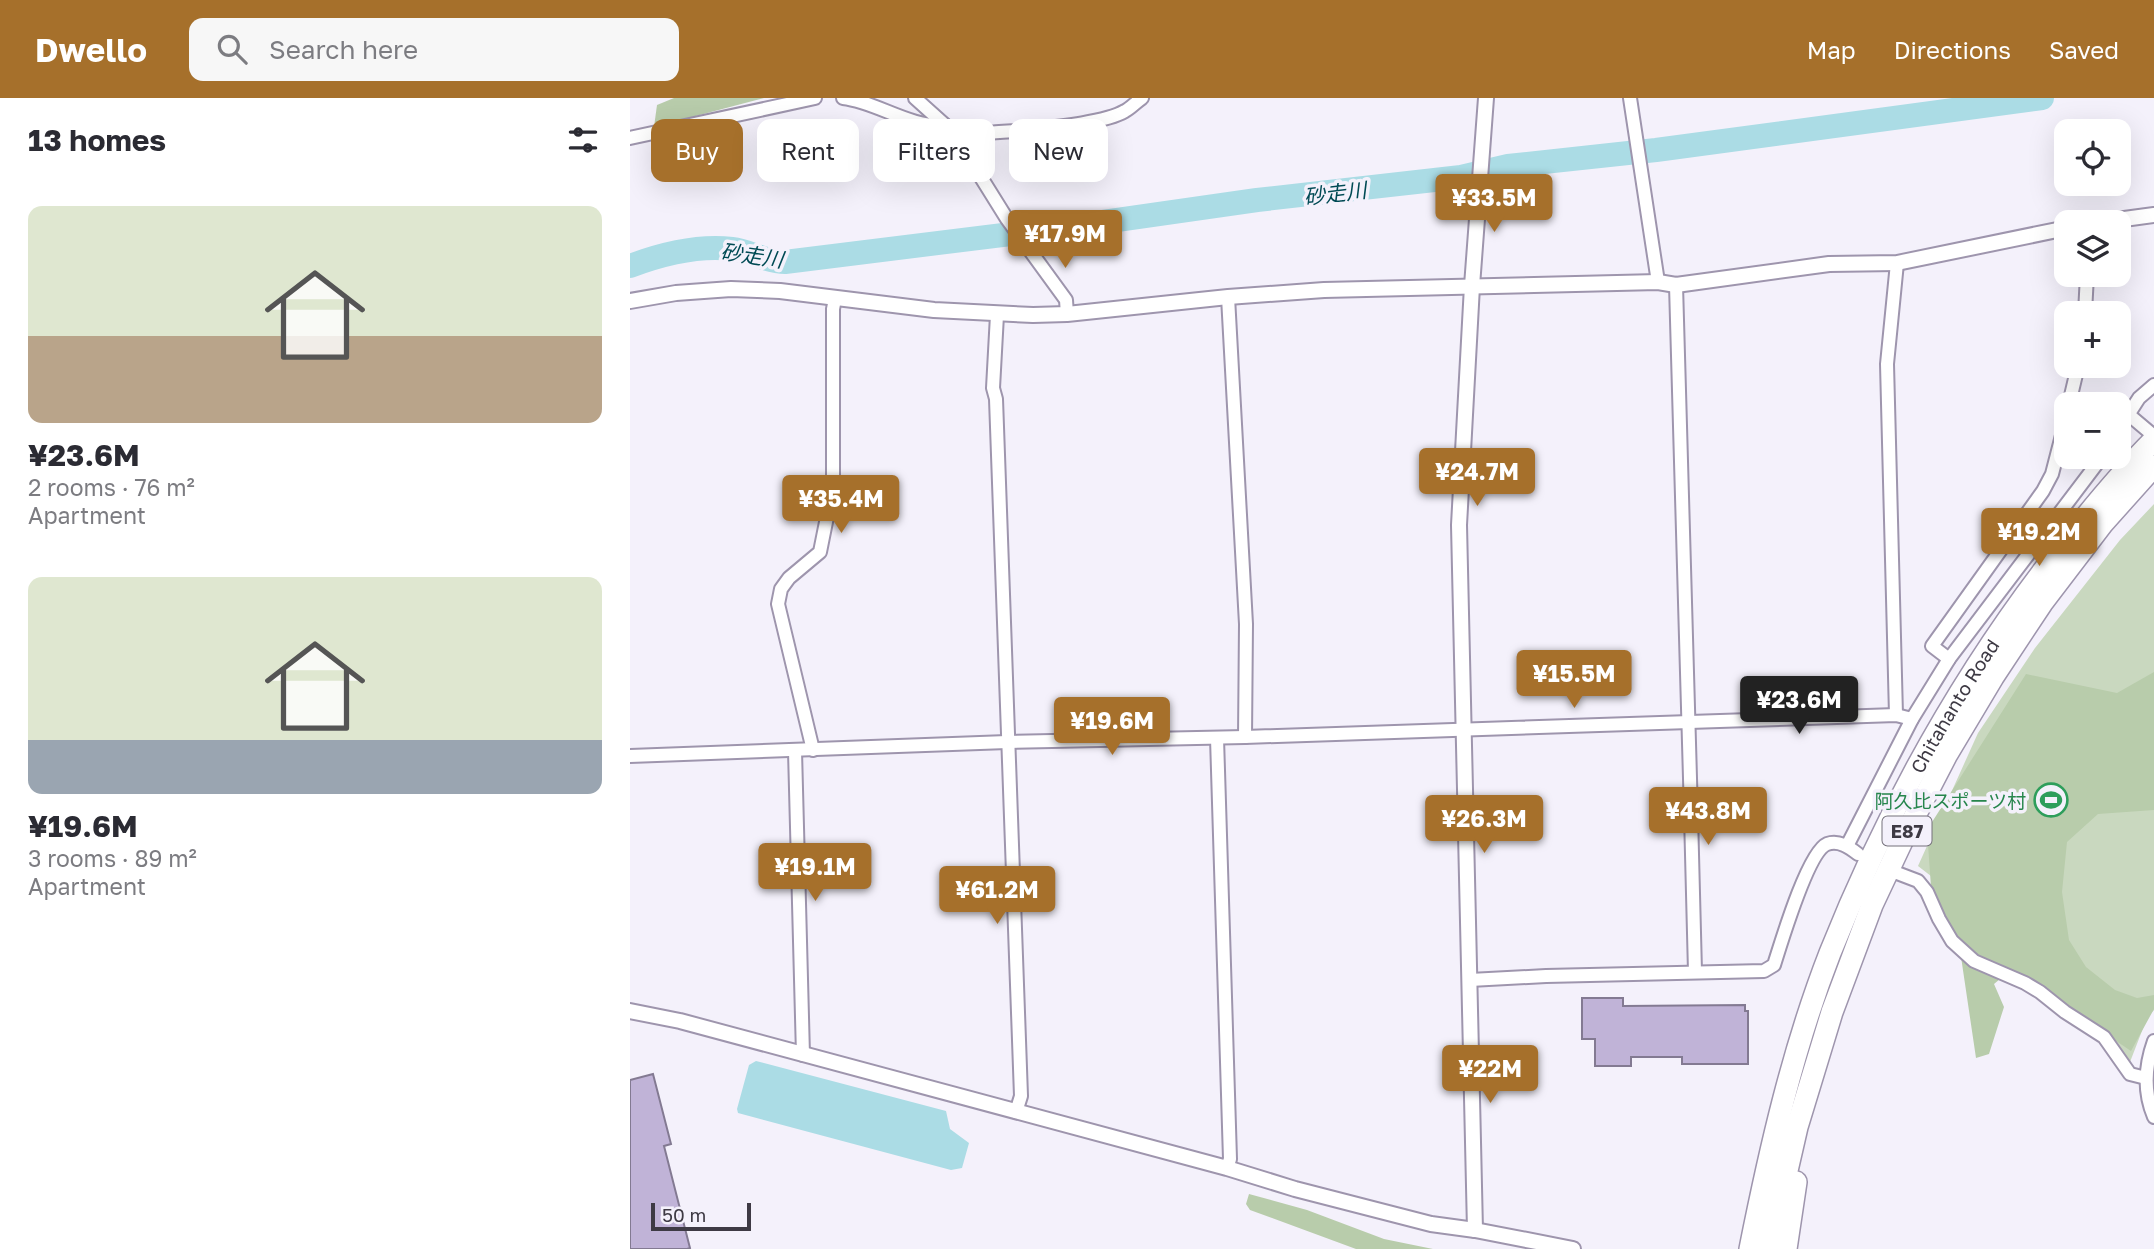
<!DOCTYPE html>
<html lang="en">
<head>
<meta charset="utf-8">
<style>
  :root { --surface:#fff; --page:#f7f7f7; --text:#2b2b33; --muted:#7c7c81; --accent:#a6702b }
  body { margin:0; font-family:"Golos Text","Noto Sans JP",sans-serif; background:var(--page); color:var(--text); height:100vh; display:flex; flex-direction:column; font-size:26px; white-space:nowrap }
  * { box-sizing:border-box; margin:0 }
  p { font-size:23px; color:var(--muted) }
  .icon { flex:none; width:38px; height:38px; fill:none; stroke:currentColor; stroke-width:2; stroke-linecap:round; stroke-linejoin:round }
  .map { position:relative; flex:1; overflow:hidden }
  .panel { display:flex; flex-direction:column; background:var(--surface); width:630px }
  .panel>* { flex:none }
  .guide { position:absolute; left:21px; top:21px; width:665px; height:63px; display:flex; gap:14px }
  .controls { position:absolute; left:1424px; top:21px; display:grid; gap:14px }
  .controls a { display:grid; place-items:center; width:77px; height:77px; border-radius:14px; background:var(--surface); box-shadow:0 7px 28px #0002; font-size:35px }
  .scale { position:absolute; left:21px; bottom:18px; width:100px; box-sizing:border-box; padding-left:7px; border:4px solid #3e3a44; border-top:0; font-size:19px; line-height:24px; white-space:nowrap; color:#3e3a44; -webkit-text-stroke:5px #f4f1fb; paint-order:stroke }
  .price { position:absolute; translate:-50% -60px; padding:0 16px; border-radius:7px; background:var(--accent); color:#fff; font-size:23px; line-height:46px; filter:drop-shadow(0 2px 4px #0008) }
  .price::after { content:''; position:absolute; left:50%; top:42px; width:21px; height:16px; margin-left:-10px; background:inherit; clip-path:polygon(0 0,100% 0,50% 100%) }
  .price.active { background:#222; color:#fff }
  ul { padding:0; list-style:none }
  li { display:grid; align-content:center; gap:14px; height:371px; padding:0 28px }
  li span { display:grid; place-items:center; height:217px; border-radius:14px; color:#555 }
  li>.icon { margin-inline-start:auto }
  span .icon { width:126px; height:126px; fill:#fffc; stroke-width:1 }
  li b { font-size:30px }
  h2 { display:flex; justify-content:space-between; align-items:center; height:84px; padding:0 28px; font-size:30px }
  .pill { padding:0 24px; border-radius:14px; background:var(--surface); box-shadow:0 7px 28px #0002; font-size:24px; line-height:63px }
  .pill.active { background:var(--accent); color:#fff }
  header { display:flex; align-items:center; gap:42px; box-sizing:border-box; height:98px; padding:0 35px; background:var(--accent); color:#fff }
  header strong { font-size:33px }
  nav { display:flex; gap:38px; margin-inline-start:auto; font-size:24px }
  .search { width:490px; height:63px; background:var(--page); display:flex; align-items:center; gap:18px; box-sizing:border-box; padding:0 24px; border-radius:14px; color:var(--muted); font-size:26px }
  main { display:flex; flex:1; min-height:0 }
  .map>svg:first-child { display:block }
  .green { fill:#c9d8bf }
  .forest { fill:#b8ccab }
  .water { fill:#abdce5 }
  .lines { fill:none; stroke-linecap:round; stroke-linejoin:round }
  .river { stroke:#abdce5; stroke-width:24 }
  .building { fill:#c0b3d7; stroke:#837a92; stroke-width:2 }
  .minor-casing { stroke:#9e95ad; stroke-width:16 }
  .tertiary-casing { stroke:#9e95ad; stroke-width:18 }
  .motorway-casing { stroke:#9e95ad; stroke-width:24 }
  .minor { stroke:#fff; stroke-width:12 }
  .tertiary { stroke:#fff; stroke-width:14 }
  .motorway { stroke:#fff; stroke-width:21 }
  .labels { text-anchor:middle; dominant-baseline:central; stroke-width:7; stroke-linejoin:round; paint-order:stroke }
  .shield { fill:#f4f1fb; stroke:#75717b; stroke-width:2 }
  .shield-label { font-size:18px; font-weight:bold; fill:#3e3a44 }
  .street-label { font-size:19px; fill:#3e3a44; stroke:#f4f1fb }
  .leisure-label { font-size:19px; fill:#27864d; stroke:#f4f1fb; text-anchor:end }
  .water-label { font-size:21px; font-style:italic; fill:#004a54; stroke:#f4f1fb }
</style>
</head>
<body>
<header>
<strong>Dwello</strong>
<div class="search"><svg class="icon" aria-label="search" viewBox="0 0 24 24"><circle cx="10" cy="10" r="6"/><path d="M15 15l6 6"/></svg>Search here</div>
<nav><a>Map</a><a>Directions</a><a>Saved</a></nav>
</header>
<main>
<section class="panel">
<h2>13 homes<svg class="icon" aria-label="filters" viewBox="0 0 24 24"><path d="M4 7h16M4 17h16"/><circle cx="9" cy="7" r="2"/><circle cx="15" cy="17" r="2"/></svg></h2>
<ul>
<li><span style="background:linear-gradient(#dfe7d0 60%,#b9a48a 0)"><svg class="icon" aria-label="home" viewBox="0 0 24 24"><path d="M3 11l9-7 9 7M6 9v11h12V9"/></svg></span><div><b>¥23.6M</b><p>2 rooms · 76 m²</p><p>Apartment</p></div></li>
<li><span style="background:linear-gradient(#dfe7d0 75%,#9aa5b1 0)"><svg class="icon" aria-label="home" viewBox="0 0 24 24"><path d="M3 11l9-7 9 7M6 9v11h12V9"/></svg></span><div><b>¥19.6M</b><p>3 rooms · 89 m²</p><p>Apartment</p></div></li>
</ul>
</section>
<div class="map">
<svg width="1524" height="1151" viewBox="0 0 1524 1151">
  <rect width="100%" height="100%" fill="#f4f1fb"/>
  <!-- green -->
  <path class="green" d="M1524 406V912L1517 920 1500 964 1474 930 1337 806 1288 768 1348 635 1405 550 1490 442Z"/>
  <!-- forest -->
  <g class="forest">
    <path d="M44 0H134L24 29 27 7Z"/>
    <path d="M1524 574V712L1468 716 1437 744 1432 794 1439 842 1456 869 1485 892 1507 900 1524 897V911L1501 953 1415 895 1376 876 1364 886 1374 909 1359 956 1346 960 1330 852 1301 789 1297 732 1396 576 1487 595Z"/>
    <path d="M619 1096 677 1112 754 1141 803 1151H726L620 1112 616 1106Z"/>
  </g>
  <!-- water -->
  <path class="water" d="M126 963 316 1013 320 1031 339 1045 332 1070 321 1072 108 1015 107 1011 119 967Z"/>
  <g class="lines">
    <!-- river -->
    <path class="river" d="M0 168C32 156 68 147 102 151 120 153 136 164 155 164L445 128 627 102 831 79 878 68 1026 52 1412 0"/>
  </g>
  <!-- building -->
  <g class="building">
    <path d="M952 900H993V908L1115 907V913H1118V966H1052V959H1001V968H965V941H952Z"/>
    <path d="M23 976 41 1046 34 1048 60 1150 57 1151H0V982Z"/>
  </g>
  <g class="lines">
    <defs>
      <g id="minor">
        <path d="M213 0C248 4 279 30 315 27"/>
        <path d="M285 0 315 27 329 44 377 121 436 202 437 216"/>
        <path d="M1000 0 1028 184"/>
        <path d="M0 40 185 0"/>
        <path d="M329 44C347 34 367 34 387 33 414 30 473 26 495 13 501 10 506 4 512 0"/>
        <path d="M1046 187C1054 416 1059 645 1065 874"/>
        <path d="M598 199 616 526 615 639"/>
        <path d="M1455 215 1457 177"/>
        <path d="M367 217 363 290 366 301 391 998 386 1014"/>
        <path d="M1439 306 1448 268"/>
        <path d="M1498 316 1524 338"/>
        <path d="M1489 331 1509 300 1524 287"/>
        <path d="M1319 561 1302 548 1413 393 1422 376 1437 318"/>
        <path d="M1266 617 1257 266 1267 165"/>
        <path d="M587 640 600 1061 597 1070"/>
        <path d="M183 652 148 506 151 491 159 480 190 454 203 389V211L205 201"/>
        <path d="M165 653 173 957"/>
        <path d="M0 658 377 644 615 639 1266 617 1282 621"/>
        <path d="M1217 748 1282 621 1319 561 1472 359"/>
        <path d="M1267 775 1288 783 1297 794 1309 821 1322 843 1344 863 1395 885 1410 894 1435 914 1474 939 1500 976 1516 980"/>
        <path d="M840 882 916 878 1134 873 1144 867C1151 845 1178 754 1197 746 1209 742 1219 749 1228 756"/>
        <path d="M1524 943C1515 968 1513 993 1524 1019"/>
      </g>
      <g id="tertiary">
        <path d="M1472 124 1524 117"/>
        <path d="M0 203 46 195 101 191 150 193 304 212 403 217 437 216 598 199 694 192 1028 184 1046 187 1199 166 1267 165 1437 130"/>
        <path d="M0 913 50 923 597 1070 665 1091 801 1126 845 1132 943 1151"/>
        <path d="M845 1132 829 427 842 188 856 0"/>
      </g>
      <g id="motorway">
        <path id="s1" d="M1120 1151C1140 1051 1163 950 1200 855 1256 715 1329 582 1421 463 1453 421 1486 380 1524 342"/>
        <path d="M1139 1151 1167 1029 1202 914 1242 807 1274 739 1317 656 1363 579 1412 505 1473 425 1524 368"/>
        <path d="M1156 1151 1166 1084"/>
      </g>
    </defs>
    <!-- minor casing -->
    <use href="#minor" class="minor-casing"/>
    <!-- tertiary casing -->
    <use href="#tertiary" class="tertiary-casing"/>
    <!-- motorway casing -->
    <use href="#motorway" class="motorway-casing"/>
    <!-- minor -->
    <use href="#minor" class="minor"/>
    <!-- tertiary -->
    <use href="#tertiary" class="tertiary"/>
    <!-- motorway -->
    <use href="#motorway" class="motorway"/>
  </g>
  <!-- icons -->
  <defs>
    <symbol id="stadium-ring" viewBox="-11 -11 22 22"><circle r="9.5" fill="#f4f1fb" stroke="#2e9e5b" stroke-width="1.5"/><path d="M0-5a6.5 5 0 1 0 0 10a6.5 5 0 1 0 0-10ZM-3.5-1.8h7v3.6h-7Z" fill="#2e9e5b"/></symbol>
  </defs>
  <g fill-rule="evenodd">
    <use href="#stadium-ring" x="1402" y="683" width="38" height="38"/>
  </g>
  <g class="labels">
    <!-- shield labels -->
    <rect class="shield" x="1252.5" y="718.5" width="49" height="29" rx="5"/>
    <g class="shield-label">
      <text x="1277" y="733">E87</text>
    </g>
    <!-- street labels -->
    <g class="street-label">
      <text stroke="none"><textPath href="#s1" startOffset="584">Chitahanto Road</textPath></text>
    </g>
    <!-- leisure labels -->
    <g class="leisure-label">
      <text x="1396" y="702">阿久比スポーツ村</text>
    </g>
    <!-- water labels -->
    <g class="water-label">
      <text transform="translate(705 95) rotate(-7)">砂走川</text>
      <text transform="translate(122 157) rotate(8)">砂走川</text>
    </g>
  </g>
</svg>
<div class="controls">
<a><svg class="icon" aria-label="locate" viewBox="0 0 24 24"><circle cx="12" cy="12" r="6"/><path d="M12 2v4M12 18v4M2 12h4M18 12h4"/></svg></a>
<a><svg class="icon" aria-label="layers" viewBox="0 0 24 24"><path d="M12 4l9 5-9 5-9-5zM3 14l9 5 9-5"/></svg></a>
<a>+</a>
<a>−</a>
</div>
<div class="scale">50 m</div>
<b class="price" style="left:864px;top:136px">¥33.5M</b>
<b class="price" style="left:435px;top:172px">¥17.9M</b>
<b class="price" style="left:847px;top:410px">¥24.7M</b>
<b class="price" style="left:211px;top:437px">¥35.4M</b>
<b class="price" style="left:1409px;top:470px">¥19.2M</b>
<b class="price" style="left:944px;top:612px">¥15.5M</b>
<b class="price active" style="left:1169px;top:638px">¥23.6M</b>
<b class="price" style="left:482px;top:659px">¥19.6M</b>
<b class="price" style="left:1078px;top:749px">¥43.8M</b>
<b class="price" style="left:854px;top:757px">¥26.3M</b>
<b class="price" style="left:185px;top:805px">¥19.1M</b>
<b class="price" style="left:367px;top:828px">¥61.2M</b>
<b class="price" style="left:860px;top:1007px">¥22M</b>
<div class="guide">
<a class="pill active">Buy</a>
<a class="pill">Rent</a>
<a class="pill">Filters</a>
<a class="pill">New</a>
</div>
</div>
</main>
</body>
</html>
